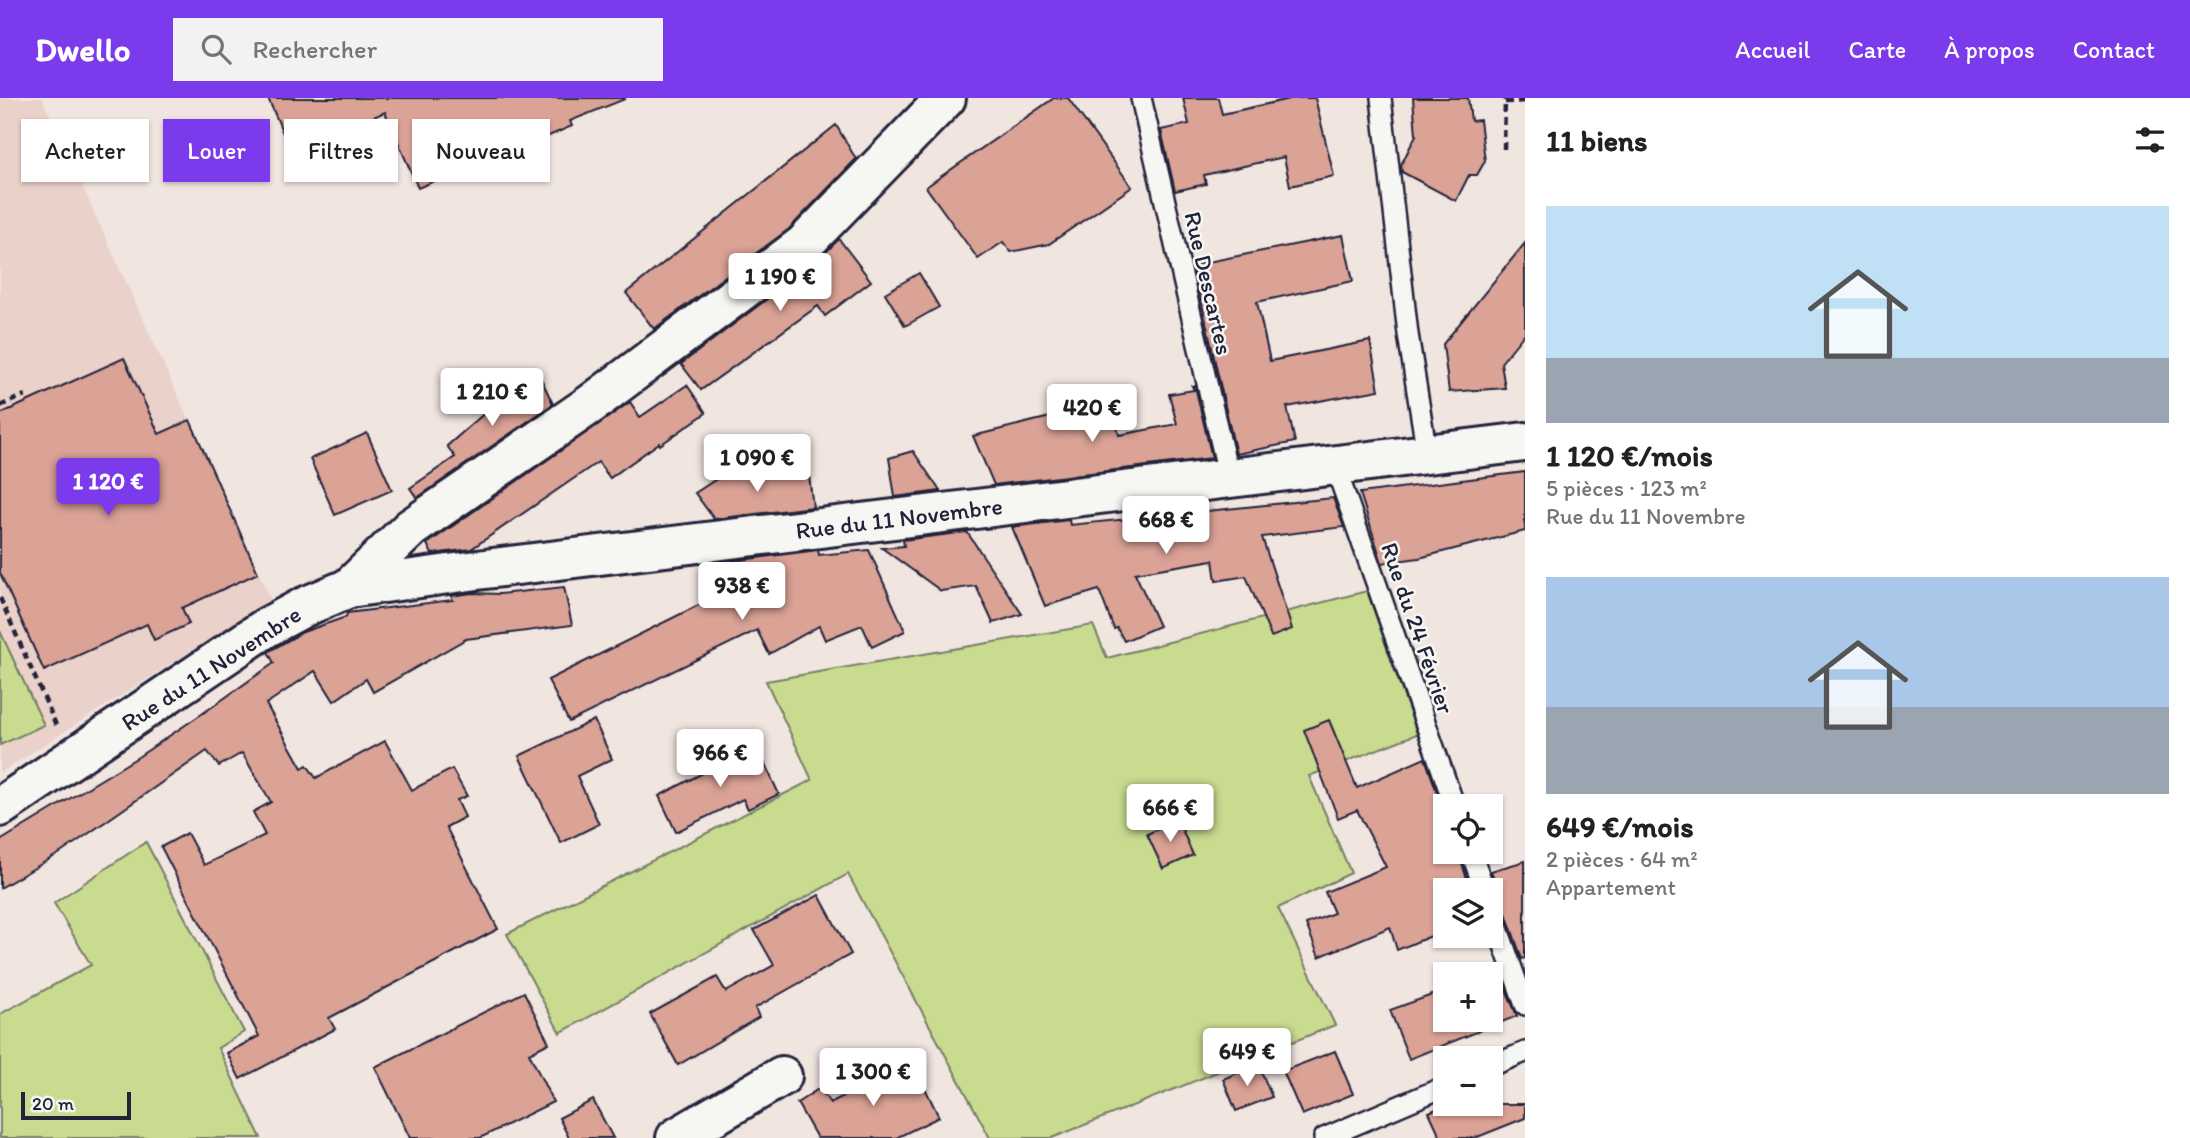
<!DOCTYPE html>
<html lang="fr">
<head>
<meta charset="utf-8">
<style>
  :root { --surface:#fff; --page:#f2f2f2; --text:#202124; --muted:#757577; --accent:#7c3aed }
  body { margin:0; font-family:Itim,sans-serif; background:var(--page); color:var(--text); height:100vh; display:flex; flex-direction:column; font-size:26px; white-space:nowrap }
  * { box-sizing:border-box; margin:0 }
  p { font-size:23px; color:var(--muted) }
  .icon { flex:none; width:38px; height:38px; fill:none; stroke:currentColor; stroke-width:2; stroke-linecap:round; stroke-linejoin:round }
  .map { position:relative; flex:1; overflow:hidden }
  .drawer { display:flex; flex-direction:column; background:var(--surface); width:665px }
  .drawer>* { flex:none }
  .hud { position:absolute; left:21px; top:21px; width:665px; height:63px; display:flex; gap:14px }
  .controls { position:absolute; left:1433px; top:696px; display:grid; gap:14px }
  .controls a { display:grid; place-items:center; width:70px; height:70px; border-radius:0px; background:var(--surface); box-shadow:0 2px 5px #0004; font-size:35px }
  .scale { position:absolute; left:21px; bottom:18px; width:110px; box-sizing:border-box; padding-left:7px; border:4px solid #22223b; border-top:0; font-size:19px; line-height:24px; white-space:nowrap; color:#22223b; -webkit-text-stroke:5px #f6f6f2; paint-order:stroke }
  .price { position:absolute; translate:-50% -60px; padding:0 16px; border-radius:7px; background:#fff; color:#222; font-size:23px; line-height:46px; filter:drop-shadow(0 2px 4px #0008) }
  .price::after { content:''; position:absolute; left:50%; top:42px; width:21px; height:16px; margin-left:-10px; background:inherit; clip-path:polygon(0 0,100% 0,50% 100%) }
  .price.active { background:var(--accent); color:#fff }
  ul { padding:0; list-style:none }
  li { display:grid; align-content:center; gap:14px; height:371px; padding:0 21px }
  li span { display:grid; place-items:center; height:217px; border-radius:0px; color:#555 }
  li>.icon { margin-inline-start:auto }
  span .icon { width:126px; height:126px; fill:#fffc; stroke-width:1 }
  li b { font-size:30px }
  h2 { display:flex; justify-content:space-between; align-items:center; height:84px; padding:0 21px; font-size:30px }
  .chip { padding:0 24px; border-radius:0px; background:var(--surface); box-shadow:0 2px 5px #0004; font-size:24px; line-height:63px }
  .chip.active { background:var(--accent); color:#fff }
  header { display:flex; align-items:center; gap:42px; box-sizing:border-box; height:98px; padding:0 35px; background:var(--accent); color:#fff }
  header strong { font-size:33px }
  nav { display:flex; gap:38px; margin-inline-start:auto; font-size:24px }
  .search { width:490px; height:63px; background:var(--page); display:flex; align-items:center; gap:18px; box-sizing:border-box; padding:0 24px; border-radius:0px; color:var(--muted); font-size:26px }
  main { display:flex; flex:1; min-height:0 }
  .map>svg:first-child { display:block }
  .built { fill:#ead1ca }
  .green { fill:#c8db8f; stroke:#757e65; stroke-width:2 }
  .building { fill:#dba296; stroke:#22223b; stroke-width:2 }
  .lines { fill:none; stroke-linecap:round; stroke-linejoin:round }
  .lane-casing { stroke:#22223b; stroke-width:24 }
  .street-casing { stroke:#22223b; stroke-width:44 }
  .secondary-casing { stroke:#22223b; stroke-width:44 }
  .path { stroke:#22223b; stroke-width:4.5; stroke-dasharray:7 5; stroke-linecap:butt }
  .lane { stroke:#f6f6f2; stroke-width:19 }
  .street { stroke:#f6f6f2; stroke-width:38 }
  .secondary { stroke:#f6f6f2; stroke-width:38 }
  .labels { text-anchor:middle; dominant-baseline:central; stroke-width:5; stroke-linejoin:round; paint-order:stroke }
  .street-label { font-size:24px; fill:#22223b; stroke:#f6f6f2 }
</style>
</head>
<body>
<header>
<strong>Dwello</strong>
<div class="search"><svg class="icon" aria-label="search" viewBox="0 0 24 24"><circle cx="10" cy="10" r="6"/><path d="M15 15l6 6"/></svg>Rechercher</div>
<nav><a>Accueil</a><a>Carte</a><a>À propos</a><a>Contact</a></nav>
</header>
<main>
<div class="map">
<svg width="1525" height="1040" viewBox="0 0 1525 1040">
  <rect width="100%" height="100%" fill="#f1e5e0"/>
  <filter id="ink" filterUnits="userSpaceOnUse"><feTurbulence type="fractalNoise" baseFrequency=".0143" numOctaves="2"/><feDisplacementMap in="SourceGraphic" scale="14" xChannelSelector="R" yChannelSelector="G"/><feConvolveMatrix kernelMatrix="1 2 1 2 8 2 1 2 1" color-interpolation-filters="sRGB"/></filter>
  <g filter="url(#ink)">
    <!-- built -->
    <path class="built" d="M0 0H42L271 502 0 675Z"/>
    <!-- green -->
    <g class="green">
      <path d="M1367 493 1417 636 1309 678 1351 775 1278 810 1335 927 1052 1040H990L848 776 560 935 507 836 812 682 766 583 1093 527 1107 560Z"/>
      <path d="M0 533 44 627 0 647Z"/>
      <path d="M146 744 244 934 218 950 261 1040H0V916L91 867 54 805Z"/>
    </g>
    <!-- building -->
    <g class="building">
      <path d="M268 0H624L625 1 570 23 572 28 452 80 451 76 418 90 385 14 291 54Z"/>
      <path d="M1054 0H1068L1132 89 1049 146 1011 154 1003 144 978 161 926 89Z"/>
      <path d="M1183 0H1218L1222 16 1294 0H1315L1334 78 1290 88 1284 59 1204 77 1206 86 1175 93 1161 32 1189 26Z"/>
      <path d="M1413 0H1468L1471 23 1480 22 1485 63 1477 77H1469L1456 103 1402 74 1401 67 1416 37Z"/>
      <path d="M836 27 856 61 789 131 654 231 626 195Z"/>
      <path d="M1343 137 1353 183 1257 204 1270 263 1370 243 1379 292 1287 309 1295 344 1236 356 1193 167Z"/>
      <path d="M839 141 871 183 825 218 818 208 701 292 681 266 816 164Z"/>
      <path d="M1525 145V235L1501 265 1505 290 1449 294 1443 246Z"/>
      <path d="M919 175 939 209 905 228 885 195Z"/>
      <path d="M124 260 159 336 190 322 258 475 182 510 189 526 154 542 147 526 44 573 0 475V316Z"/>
      <path d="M536 270 553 306 417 400 410 390 455 359 447 348Z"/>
      <path d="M687 287 706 315 660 347 659 345 610 380 598 364 471 451 432 456 427 446 630 304 640 319Z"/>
      <path d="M1192 288H1195L1212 360 994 387 973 338 1111 304 1119 337 1177 326 1169 296 1194 292Z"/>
      <path d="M367 335 392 392 335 417 310 361Z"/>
      <path d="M913 353 940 393 895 399 889 360Z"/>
      <path d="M808 370 813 409 714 421 695 395 718 380Z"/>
      <path d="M1525 374V433L1419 460 1382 465 1360 395Z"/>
      <path d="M1333 400 1344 429 1262 439 1292 531 1271 539 1246 478 1216 483 1213 462 1135 475 1159 528 1124 543 1117 530 1114 531 1099 492 1045 508 1012 429 1069 422 1070 427Z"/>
      <path d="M967 434 1001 485 1022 516 993 525 976 488 941 493 882 450 904 448 903 442Z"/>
      <path d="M818 452 819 457 869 452 905 533 872 549 862 527 825 542 819 528 769 556 757 532 569 624 548 582 713 500 710 489 735 478 733 463Z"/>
      <path d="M564 489 572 527 466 541 373 594 366 581 334 603 315 573 266 606 302 670 307 667 316 680 385 643 412 692 452 671 467 698 457 702 465 719 446 729 498 831 329 920 335 931 240 981 227 955 259 938 161 749 187 735 204 767 265 737 253 714 271 704 242 655 219 668 207 653 62 754 0 790V743L138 659 212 609 274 565 268 554 303 534 346 519 347 515 453 502 451 498 472 495 500 496Z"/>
      <path d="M594 622 612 661 577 678 599 726 561 745 519 658Z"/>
      <path d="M1329 622 1357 690 1425 660 1446 720V754H1458L1471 793H1446V832L1397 852 1390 829 1319 859 1306 826 1334 815 1325 794 1386 769 1357 712 1338 720 1304 632Z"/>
      <path d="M756 647 779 696 748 711 743 701 676 734 659 698Z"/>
      <path d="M1178 722 1193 757 1163 771 1147 736Z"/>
      <path d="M1525 763V860L1522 861 1491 773Z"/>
      <path d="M819 797 851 856 755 910 759 919 678 967 650 916 717 879 726 894 774 867 754 832Z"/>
      <path d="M1498 872 1517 918 1409 961 1390 912 1446 892V922H1491V877H1486Z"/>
      <path d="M524 894 549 945 529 955 553 1004 480 1040H410L375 969Z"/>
      <path d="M1335 953 1353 996 1302 1017 1283 973Z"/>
      <path d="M912 963 939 1019 896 1040H817L797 1005 820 990 830 1005Z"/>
      <path d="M1258 966 1272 999 1236 1013 1223 981Z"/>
      <path d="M593 1002 613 1040H569L559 1020Z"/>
      <path d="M1448 1006H1525V1020L1475 1040H1441L1429 1014Z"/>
    </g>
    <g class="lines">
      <defs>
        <g id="lane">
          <path d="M1141 0 1229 380"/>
          <path d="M1381 0 1408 236 1427 356"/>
          <path d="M1335 368 1455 709"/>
          <path d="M1471 754 1485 793"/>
          <path d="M1491 811 1525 907"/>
          <path d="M1491 968 1525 954"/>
          <path d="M1324 1040 1446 988"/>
        </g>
        <g id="street">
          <path d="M349 490 411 430 591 306 803 147 946 0"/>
          <path d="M676 1040 782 978"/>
        </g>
        <path id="secondary" d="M0 709 267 529 304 509 349 490 477 472 1525 344"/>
      </defs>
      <!-- lane casing -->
      <use href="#lane" class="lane-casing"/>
      <!-- street casing -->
      <use href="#street" class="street-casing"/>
      <!-- secondary casing -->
      <use href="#secondary" class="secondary-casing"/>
      <!-- path -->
      <g class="path">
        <path d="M1505 4 1525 3"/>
        <path d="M1504 51 1505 0"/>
        <path d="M0 308 25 297"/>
        <path d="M0 500 56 627"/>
      </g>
      <!-- lane -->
      <use href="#lane" class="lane"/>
      <!-- street -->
      <use href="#street" class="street"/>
      <!-- secondary -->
      <use href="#secondary" class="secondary"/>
    </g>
  </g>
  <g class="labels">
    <!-- street labels -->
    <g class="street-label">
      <text transform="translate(1209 185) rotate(77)">Rue Descartes</text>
      <text transform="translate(899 420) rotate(-7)">Rue du 11 Novembre</text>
      <text transform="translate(1418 530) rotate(71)">Rue du 24 Février</text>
      <text transform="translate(211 570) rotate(-33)">Rue du 11 Novembre</text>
    </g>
  </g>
</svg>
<div class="controls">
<a><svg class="icon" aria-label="locate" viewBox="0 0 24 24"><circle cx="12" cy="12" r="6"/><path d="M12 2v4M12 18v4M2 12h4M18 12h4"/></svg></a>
<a><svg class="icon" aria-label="layers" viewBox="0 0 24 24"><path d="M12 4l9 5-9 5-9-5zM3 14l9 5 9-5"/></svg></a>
<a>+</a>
<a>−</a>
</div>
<div class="scale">20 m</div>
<b class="price" style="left:780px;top:215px">1 190 €</b>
<b class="price" style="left:492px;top:330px">1 210 €</b>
<b class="price" style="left:1092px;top:346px">420 €</b>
<b class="price" style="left:757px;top:396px">1 090 €</b>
<b class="price active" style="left:108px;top:420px">1 120 €</b>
<b class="price" style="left:1166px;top:458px">668 €</b>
<b class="price" style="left:742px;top:524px">938 €</b>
<b class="price" style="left:720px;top:691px">966 €</b>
<b class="price" style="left:1170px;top:746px">666 €</b>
<b class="price" style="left:1247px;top:990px">649 €</b>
<b class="price" style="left:873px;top:1010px">1 300 €</b>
<div class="hud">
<a class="chip">Acheter</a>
<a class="chip active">Louer</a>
<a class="chip">Filtres</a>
<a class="chip">Nouveau</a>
</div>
</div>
<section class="drawer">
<h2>11 biens<svg class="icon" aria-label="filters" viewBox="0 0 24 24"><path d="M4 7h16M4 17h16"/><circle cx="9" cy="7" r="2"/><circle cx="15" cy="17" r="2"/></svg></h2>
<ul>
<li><span style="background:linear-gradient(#bfe0f5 70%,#9aa5b1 0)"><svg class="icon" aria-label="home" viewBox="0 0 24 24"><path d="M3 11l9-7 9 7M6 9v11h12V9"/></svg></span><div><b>1 120 €/mois</b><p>5 pièces · 123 m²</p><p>Rue du 11 Novembre</p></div></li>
<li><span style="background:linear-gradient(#a9c7e8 60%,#9aa5b1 0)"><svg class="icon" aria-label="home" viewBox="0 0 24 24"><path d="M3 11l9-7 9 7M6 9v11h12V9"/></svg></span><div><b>649 €/mois</b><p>2 pièces · 64 m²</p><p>Appartement</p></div></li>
</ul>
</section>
</main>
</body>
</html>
